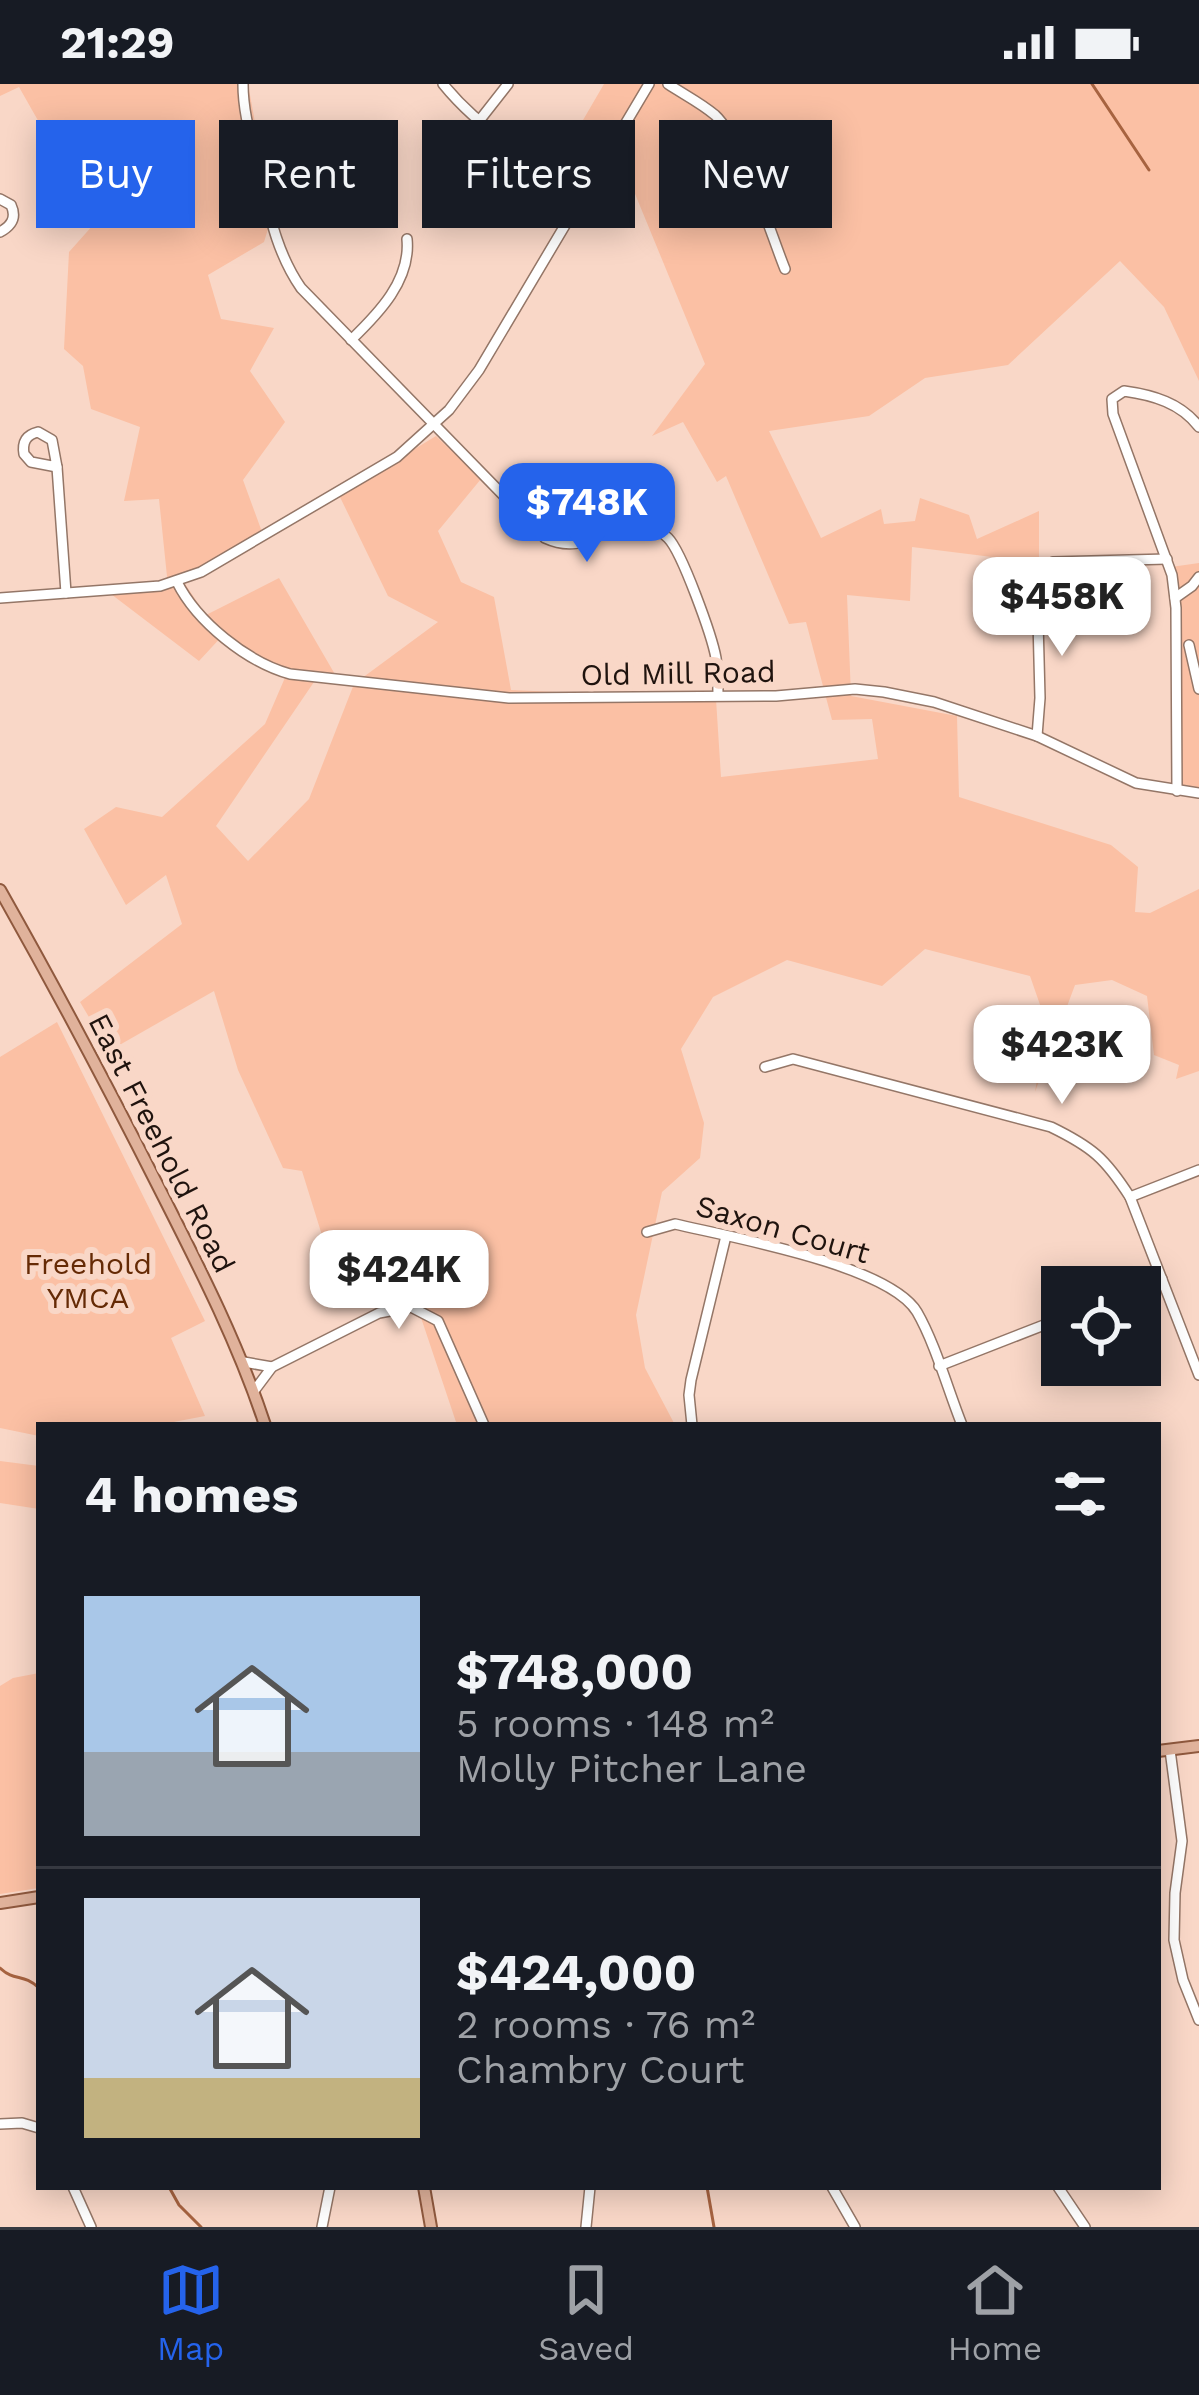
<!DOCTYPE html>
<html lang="en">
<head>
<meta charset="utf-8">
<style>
  :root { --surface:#171b24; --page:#242831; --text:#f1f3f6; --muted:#9ea1a6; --line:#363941; --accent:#2563eb }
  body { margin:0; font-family:"Work Sans",sans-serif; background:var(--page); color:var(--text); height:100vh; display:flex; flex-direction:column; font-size:45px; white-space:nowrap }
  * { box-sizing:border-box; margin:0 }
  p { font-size:39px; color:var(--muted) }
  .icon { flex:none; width:66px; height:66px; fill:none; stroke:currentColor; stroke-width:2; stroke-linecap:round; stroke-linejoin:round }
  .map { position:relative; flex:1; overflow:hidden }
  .drawer { position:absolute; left:36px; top:1338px; width:1125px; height:768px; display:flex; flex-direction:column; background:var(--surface); border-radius:0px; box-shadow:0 6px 30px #0003 }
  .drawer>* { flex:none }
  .guide { position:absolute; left:36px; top:36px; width:1128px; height:108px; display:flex; gap:24px }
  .buttons { position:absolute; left:1041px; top:1182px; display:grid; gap:24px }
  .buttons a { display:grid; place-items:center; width:120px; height:120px; border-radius:0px; background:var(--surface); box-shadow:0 6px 30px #0003; font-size:60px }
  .price { position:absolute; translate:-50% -102px; padding:0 27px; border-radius:24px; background:#fff; color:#222; font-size:39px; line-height:78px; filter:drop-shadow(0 3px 6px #0008) }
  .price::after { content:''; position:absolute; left:50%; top:72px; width:36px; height:27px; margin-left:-18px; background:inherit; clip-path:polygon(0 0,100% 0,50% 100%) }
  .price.current { background:var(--accent); color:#fff }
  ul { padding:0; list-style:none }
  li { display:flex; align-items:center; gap:36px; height:300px; padding:0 48px }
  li+li { border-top:3px solid var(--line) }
  li span { display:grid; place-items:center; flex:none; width:336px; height:240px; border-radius:0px; color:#555 }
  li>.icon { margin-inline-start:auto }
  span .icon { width:144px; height:144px; fill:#fffc; stroke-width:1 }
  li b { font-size:51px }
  h2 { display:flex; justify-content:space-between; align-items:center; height:144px; padding:0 48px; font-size:51px }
  .chip { padding:0 42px; border-radius:0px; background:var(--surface); box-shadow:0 6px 30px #0003; font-size:42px; line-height:108px }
  .chip.current { background:var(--accent); color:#fff }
  .status { display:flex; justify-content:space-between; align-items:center; height:84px; padding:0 60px; background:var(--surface); direction:ltr }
  .status svg { height:33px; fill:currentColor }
  .menu { display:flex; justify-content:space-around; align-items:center; height:168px; border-top:3px solid var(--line); background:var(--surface); font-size:33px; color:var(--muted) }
  .menu a { display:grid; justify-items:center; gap:6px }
  .menu .current { color:var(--accent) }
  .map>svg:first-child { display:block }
  .green { fill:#fbc0a4 }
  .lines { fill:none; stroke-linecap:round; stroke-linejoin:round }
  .stream { stroke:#a76340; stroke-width:3 }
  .minor-casing { stroke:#947667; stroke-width:12 }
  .major-casing { stroke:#8f593e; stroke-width:14 }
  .minor { stroke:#fff; stroke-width:9 }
  .major { stroke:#e0b29b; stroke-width:10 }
  .labels { text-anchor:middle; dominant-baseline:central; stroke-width:12; stroke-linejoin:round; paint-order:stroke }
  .street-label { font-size:30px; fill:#1f130e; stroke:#f9d7c7 }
  .park-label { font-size:30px; fill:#652a05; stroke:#f9d7c7 }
</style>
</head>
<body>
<div class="status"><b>21:29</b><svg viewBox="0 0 49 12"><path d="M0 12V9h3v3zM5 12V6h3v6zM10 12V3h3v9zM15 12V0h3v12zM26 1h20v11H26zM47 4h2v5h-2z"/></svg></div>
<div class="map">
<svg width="1199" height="2143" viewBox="0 0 1199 2143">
  <rect width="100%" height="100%" fill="#f9d7c7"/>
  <!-- green -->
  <g class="green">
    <path d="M0 0H248L272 132 264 158 208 191 221 235 274 244 250 287 285 338 243 396 262 448 183 497 206 531 279 494 340 599 316 595 216 742 248 777 309 715 354 600 438 538 388 512 339 411 436 352 481 395 438 447 461 498 494 513 511 606 716 615 721 693 878 675 872 635 832 636 806 538 789 540 726 392 717 398 683 338 652 352 705 280 617 66 589 111 551 91 604 0H1199V297L1164 223 1120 177 1008 281 925 294 869 332 769 347 821 454 881 425 884 440 915 437 920 414 969 431 977 455 1039 427V479L912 463 910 517 847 511 851 612 957 632 959 713 1111 761 1138 783 1135 828 1150 829 1199 805V987L1176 995 1179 981 1154 971 1147 912 1112 896 1075 901 1035 1008 1046 938 1030 892 925 865 882 902 787 876 713 913 681 965 704 1039 700 1074 662 1108 636 1231 645 1284 675 1341H457L400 1171 330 1177 302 1087 283 1084 238 986 214 907 109 967 80 918 182 840 166 791 126 821 84 745 116 723 162 733 265 640 287 589 224 550 199 577 107 507 168 502 159 415 124 417 140 343 91 325 83 282 64 265 69 168 102 131 98 66 40 40 19 3 0 12Z"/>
    <path d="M1199 479V713L1180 710 1171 483Z"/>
    <path d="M57 938 205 1237 171 1254 205 1332 158 1341H39V1352L0 1344V973Z"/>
    <path d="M0 1377 39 1382V1425L0 1419Z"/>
    <path d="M39 1589V1804L0 1810V1602L13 1594Z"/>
  </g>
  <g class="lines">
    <!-- stream -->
    <g class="stream">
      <path d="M1092 0 1149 86"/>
      <path d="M0 1884C15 1898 23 1889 39 1904"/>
      <path d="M169 2103 179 2121 201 2143"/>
      <path d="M707 2103 714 2143"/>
    </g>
    <defs>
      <g id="minor">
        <path d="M243 0C243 30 252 57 259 86 269 128 276 168 301 204L545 454C584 472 599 443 634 441 646 440 659 445 668 454 682 468 712 552 716 574 718 586 718 599 718 611"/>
        <path d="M443 0C481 47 534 78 587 106"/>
        <path d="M668 0C683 10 701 19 715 31 742 56 770 148 785 185"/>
        <path d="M479 37 508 0"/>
        <path d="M0 115 11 121C17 134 11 142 0 148"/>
        <path d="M351 256C379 229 411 196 407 155"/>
        <path d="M38 348 52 356 57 383 31 378 24 370C22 358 26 351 38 348Z"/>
        <path d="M57 383 66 509"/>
        <path d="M177 498C197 538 247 578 290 590L509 614 776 612 855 605 884 608 934 618 1037 652 1136 699 1199 709"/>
        <path d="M0 514 160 502 201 488 397 373 449 326 479 286 649 0"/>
        <path d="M1175 514 1192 502 1199 493"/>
        <path d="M1189 561 1199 605"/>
        <path d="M1037 652 1040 614 1037 498 1042 484 1053 478 1167 475"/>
        <path d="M1177 707 1176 524 1172 491 1113 330 1112 315 1124 307C1153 311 1181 319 1199 343"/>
        <path d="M765 983 793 975 1051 1043C1092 1063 1105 1074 1130 1113L1199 1291"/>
        <path d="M1130 1113 1199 1086"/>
        <path d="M647 1148 675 1140C730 1153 889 1181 917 1228 935 1259 948 1306 962 1341"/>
        <path d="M1140 1204 1162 1195"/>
        <path d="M244 1278 272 1283"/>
        <path d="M939 1282 1062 1234"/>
        <path d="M254 1307 272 1283 379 1229 411 1223 438 1237 484 1341"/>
        <path d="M692 1341 689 1311 691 1296 726 1152"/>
        <path d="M1170 1666 1182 1757 1175 1809 1174 1856 1183 1896 1199 1936"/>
        <path d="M0 2040 22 2039 39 2044"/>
        <path d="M73 2103 91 2143"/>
        <path d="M832 2103 855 2143"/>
        <path d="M1058 2103 1085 2143"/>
        <path d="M322 2143 330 2103"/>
        <path d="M586 2143 590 2103"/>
      </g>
      <g id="major">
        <path d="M0 806C56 905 109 1005 160 1106 199 1183 238 1259 265 1341"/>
        <path d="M1158 1667 1199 1662"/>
        <path d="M0 1819 39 1813"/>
        <path d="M424 2103 431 2143"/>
      </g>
    </defs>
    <!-- minor casing -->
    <use href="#minor" class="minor-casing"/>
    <!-- major casing -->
    <use href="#major" class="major-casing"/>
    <!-- minor -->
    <use href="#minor" class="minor"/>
    <!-- major -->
    <use href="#major" class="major"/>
  </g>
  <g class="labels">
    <!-- street labels -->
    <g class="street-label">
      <text transform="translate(678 589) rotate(-1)">Old Mill Road</text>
      <text transform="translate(162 1059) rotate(63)">East Freehold Road</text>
      <text transform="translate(783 1145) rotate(16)">Saxon Court</text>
    </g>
    <!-- park labels -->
    <g class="park-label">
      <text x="88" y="1179">Freehold<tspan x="88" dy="34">YMCA</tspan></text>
    </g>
  </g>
</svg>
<div class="buttons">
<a><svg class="icon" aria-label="locate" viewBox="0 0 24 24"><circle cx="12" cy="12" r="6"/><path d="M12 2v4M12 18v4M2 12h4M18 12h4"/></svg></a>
</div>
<b class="price current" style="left:587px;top:481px">$748K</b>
<b class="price" style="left:1062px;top:575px">$458K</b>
<b class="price" style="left:1062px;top:1023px">$423K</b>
<b class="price" style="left:399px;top:1248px">$424K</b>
<div class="guide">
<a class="chip current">Buy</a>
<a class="chip">Rent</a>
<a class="chip">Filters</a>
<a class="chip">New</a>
</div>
<section class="drawer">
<h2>4 homes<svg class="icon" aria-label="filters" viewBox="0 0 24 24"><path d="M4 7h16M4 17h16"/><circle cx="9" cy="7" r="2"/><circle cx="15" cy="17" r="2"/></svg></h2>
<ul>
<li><span style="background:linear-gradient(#a9c7e8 65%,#9aa5b1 0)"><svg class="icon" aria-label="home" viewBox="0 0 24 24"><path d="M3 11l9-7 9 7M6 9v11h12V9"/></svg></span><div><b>$748,000</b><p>5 rooms · 148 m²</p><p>Molly Pitcher Lane</p></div></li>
<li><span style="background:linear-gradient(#c9d6e8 75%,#c2b280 0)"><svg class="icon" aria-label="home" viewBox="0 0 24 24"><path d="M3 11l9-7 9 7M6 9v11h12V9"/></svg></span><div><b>$424,000</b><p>2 rooms · 76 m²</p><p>Chambry Court</p></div></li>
</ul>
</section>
</div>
<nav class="menu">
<a class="current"><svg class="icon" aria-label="map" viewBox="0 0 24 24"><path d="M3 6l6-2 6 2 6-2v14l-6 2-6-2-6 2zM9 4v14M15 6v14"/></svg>Map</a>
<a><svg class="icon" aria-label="saved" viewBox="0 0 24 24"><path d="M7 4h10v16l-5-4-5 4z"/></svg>Saved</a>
<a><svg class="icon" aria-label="home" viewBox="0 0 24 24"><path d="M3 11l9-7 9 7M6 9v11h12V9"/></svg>Home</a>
</nav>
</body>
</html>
